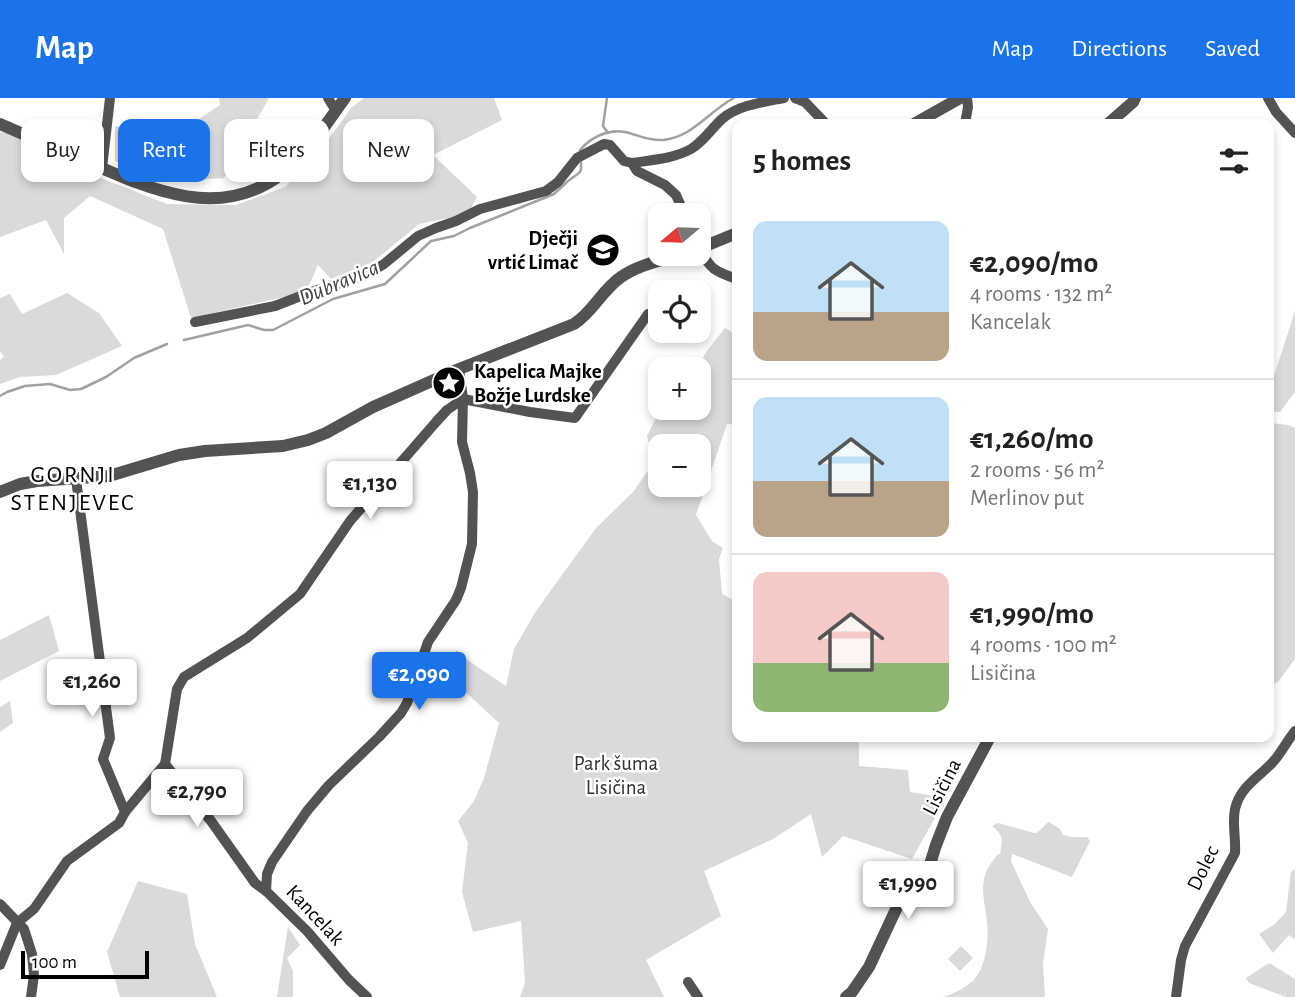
<!DOCTYPE html>
<html lang="en">
<head>
<meta charset="utf-8">
<style>
  :root { --surface:#fff; --page:#f2f2f2; --text:#222; --muted:#767676; --line:#e0e0e0; --accent:#1a73e8 }
  body { margin:0; font-family:"Alegreya Sans",sans-serif; background:var(--page); color:var(--text); height:100vh; display:flex; flex-direction:column; font-size:26px; white-space:nowrap }
  * { box-sizing:border-box; margin:0 }
  p { font-size:23px; color:var(--muted) }
  .icon { flex:none; width:38px; height:38px; fill:none; stroke:currentColor; stroke-width:2; stroke-linecap:round; stroke-linejoin:round }
  .map { position:relative; flex:1; overflow:hidden }
  .panel { position:absolute; left:732px; top:21px; width:542px; height:623px; display:flex; flex-direction:column; background:var(--surface); border-radius:14px; box-shadow:0 4px 10px #0003 }
  .panel>* { flex:none }
  .guide { position:absolute; left:21px; top:21px; width:606px; height:63px; display:flex; gap:14px }
  .needle { width:46px; rotate:251deg }
  .fabs { position:absolute; left:648px; top:105px; display:grid; gap:14px }
  .fabs a { display:grid; place-items:center; width:63px; height:63px; border-radius:14px; background:var(--surface); box-shadow:0 4px 10px #0003; font-size:35px }
  .scale { position:absolute; left:21px; bottom:18px; width:128px; box-sizing:border-box; padding-left:7px; border:4px solid #000; border-top:0; font-size:19px; line-height:24px; white-space:nowrap; color:#000; -webkit-text-stroke:5px #fff; paint-order:stroke }
  .price { position:absolute; translate:-50% -60px; padding:0 16px; border-radius:7px; background:#fff; color:#222; font-size:23px; line-height:46px; filter:drop-shadow(0 2px 4px #0008) }
  .price::after { content:''; position:absolute; left:50%; top:42px; width:21px; height:16px; margin-left:-10px; background:inherit; clip-path:polygon(0 0,100% 0,50% 100%) }
  .price.selected { background:var(--accent); color:#fff }
  ul { padding:0; list-style:none }
  li { display:flex; align-items:center; gap:21px; height:175px; padding:0 21px }
  li+li { border-top:2px solid var(--line) }
  li span { display:grid; place-items:center; flex:none; width:196px; height:140px; border-radius:14px; color:#555 }
  li>.icon { margin-inline-start:auto }
  span .icon { width:84px; height:84px; fill:#fffc; stroke-width:1 }
  li b { font-size:30px }
  h2 { display:flex; justify-content:space-between; align-items:center; height:84px; padding:0 21px; font-size:30px }
  .pill { padding:0 24px; border-radius:14px; background:var(--surface); box-shadow:0 4px 10px #0003; font-size:24px; line-height:63px }
  .pill.selected { background:var(--accent); color:#fff }
  header { display:flex; align-items:center; gap:42px; box-sizing:border-box; height:98px; padding:0 35px; background:var(--accent); color:#fff }
  header strong { font-size:33px }
  nav { display:flex; gap:38px; margin-inline-start:auto; font-size:24px }
  .map>svg:first-child { display:block }
  .green { fill:#dadada; fill-rule:evenodd }
  .lines { fill:none; stroke-linecap:round; stroke-linejoin:round }
  .stream { stroke:#a1a1a1; stroke-width:2.5 }
  .minor { stroke:#535353; stroke-width:10 }
  .tertiary { stroke:#535353; stroke-width:12 }
  .labels { text-anchor:middle; dominant-baseline:central; stroke-width:5; stroke-linejoin:round; paint-order:stroke }
  .poi-label { font-size:21px; font-weight:bold; fill:#000; stroke:#fff; text-anchor:end }
  .park-label { font-size:21px; fill:#313131; stroke:#fff }
  .street-label { font-size:21px; fill:#000; stroke:#fff }
  .water-label { font-size:23px; font-style:italic; fill:#424242; stroke:#fff }
  .quarter-label { font-size:24px; letter-spacing:2px; fill:#000; stroke:#fff }
</style>
</head>
<body>
<header>
<strong>Map</strong>
<nav><a>Map</a><a>Directions</a><a>Saved</a></nav>
</header>
<div class="map">
<svg width="1295" height="899" viewBox="0 0 1295 899">
  <rect width="100%" height="100%" fill="#fff"/>
  <!-- green -->
  <g class="green">
    <path d="M219 0H269L224 80 163 84 115 63V28L179 34 220 7Z"/>
    <path d="M364 0H494L502 22 433 57 477 99 468 116 419 126 373 164 331 181 318 167 306 194 191 220 163 131 90 98 64 120V156L46 122 0 139V34L7 35 101 80 167 106 236 107 285 89 328 42 351 10Z"/>
    <path d="M67 195 99 215 122 248 56 277 20 279 0 286V262L4 259 0 253V200L10 196 22 216Z"/>
    <path d="M1295 213V294L1280 314 1269 313V293Z"/>
    <path d="M725 230 737 237V276L731 285 737 290V327L727 326 696 417 712 443 723 450 719 461 722 496 733 502 737 506V639H859V668L908 672 910 694 946 700 912 761 843 738 822 759 811 716 773 741 704 773 721 818 646 862 664 899H520L525 885 521 823 473 834 462 794 468 745 458 723 474 703 484 680 499 625 445 575 454 564 456 552 466 561 506 588 514 551 536 513 596 430 633 394 654 364 647 338 661 310H698L697 271 706 254ZM660 348H698V387H660Z"/>
    <path d="M1269 325 1289 327 1295 330V561L1278 584 1269 587Z"/>
    <path d="M49 517 59 553 0 583V542Z"/>
    <path d="M10 603 13 625 0 634V609Z"/>
    <path d="M1049 724 1060 731 1063 737 1072 739H1087L1090 743 1072 779 1012 756 1011 763 1030 804 1048 831 1043 866 1045 899H943C953 896 965 890 973 883 986 870 989 842 987 825 986 810 981 796 984 781 986 771 992 764 997 757L1000 756C1002 741 1005 739 992 728L997 725C1003 726 1033 735 1036 735 1040 733 1045 726 1049 724Z"/>
    <path d="M1295 771V842L1289 837 1273 855 1259 836 1275 826 1286 814 1291 774Z"/>
    <path d="M138 783 187 796 195 846 217 899H120L107 854Z"/>
    <path d="M288 829 300 847 287 860 293 873V899H277Z"/>
    <path d="M961 848 973 860 960 873 948 861Z"/>
    <path d="M1269 865 1295 881V899H1286L1249 885 1246 880Z"/>
  </g>
  <g class="lines">
    <!-- stream -->
    <g class="stream">
      <path d="M607 0 603 28 608 35"/>
      <path d="M580 56V52C591 39 608 31 625 34 638 37 648 43 663 42 693 39 709 13 734 0"/>
      <path d="M184 242 248 227 264 232H273L333 201 385 186 431 143 454 138 470 130 554 96 568 83 579 75 581 72V62"/>
      <path d="M0 298 7 294 25 288 50 286 70 292 81 291 106 279 134 260 167 246"/>
    </g>
    <!-- minor -->
    <g class="minor">
      <path d="M328 0 336 13"/>
      <path d="M795 0 805 4 826 26"/>
      <path d="M1268 0 1276 14 1295 35"/>
      <path d="M965 26 968 9 967 0"/>
      <path d="M632 65C651 62 673 61 691 51 704 43 711 31 722 21 738 7 764 4 784 0"/>
      <path d="M102 70 110 0"/>
      <path d="M700 150C709 171 716 174 737 181"/>
      <path d="M195 224 275 208 311 194 366 177 384 166 418 138 436 130 456 123 480 111 546 93 558 84 577 60 604 46 610 47 624 63 632 65 637 73 665 87 676 97 685 117"/>
      <path d="M165 666 177 591 184 579 247 540 300 496 350 423 436 324 447 312 463 301 530 314 575 320 648 216"/>
      <path d="M125 714 165 666 211 723 255 785 266 793"/>
      <path d="M0 806 24 831 32 856 34 877 31 899"/>
      <path d="M0 867 17 825 34 811 67 763 119 725 125 714 103 661 110 640 76 381"/>
      <path d="M688 884 698 899"/>
      <path d="M367 899 349 882 307 833 266 793 267 776 272 764 307 713 329 687 379 639 401 615 407 605 428 544 456 502 461 490 472 446 473 394 470 375 462 344 463 301 459 271"/>
      <path d="M1176 899 1181 862 1185 848 1235 755C1236 740 1232 725 1235 711 1240 689 1258 680 1273 664 1281 655 1287 643 1295 633"/>
    </g>
    <!-- tertiary -->
    <g class="tertiary">
      <path d="M0 26C29 39 59 51 88 64 151 92 222 124 284 74 309 53 326 26 345 0"/>
      <path d="M914 26 960 0"/>
      <path d="M1108 26 1133 4 1135 0"/>
      <path d="M698 151 737 135"/>
      <path d="M0 394 20 386 37 383 109 378 179 357 205 353 283 348 308 342 326 335 373 309 459 271 574 226C593 214 602 192 621 179 638 167 662 162 682 156"/>
      <path d="M846 899 852 894 869 869 898 807 927 776 936 747 947 719 990 639"/>
    </g>
  </g>
  <!-- icons -->
  <defs>
    <symbol id="school-disc" viewBox="-11 -11 22 22"><circle r="9.5" fill="#000" stroke="#fff"/><path d="M0-5L7-2L0 1L-7-2ZM-4 1L0 2.5L4 1V4Q0 6-4 4Z" fill="#fff"/></symbol>
    <symbol id="sight-disc" viewBox="-11 -11 22 22"><circle r="9.5" fill="#000" stroke="#fff"/><path d="M0-6L1.8-2.2L6-1.7L2.9 1.2L3.7 5.4L0 3.3L-3.7 5.4L-2.9 1.2L-6-1.7L-1.8-2.2Z" fill="#fff"/></symbol>
  </defs>
  <g fill-rule="evenodd">
    <use href="#school-disc" x="584" y="133" width="38" height="38"/>
    <use href="#sight-disc" x="430" y="266" width="38" height="38"/>
  </g>
  <g class="labels">
    <!-- poi labels -->
    <g class="poi-label">
      <text x="578" y="140">Dječji<tspan x="578" dy="24">vrtić Limač</tspan></text>
      <text x="474" y="273" text-anchor="start">Kapelica Majke<tspan x="474" dy="24">Božje Lurdske</tspan></text>
    </g>
    <!-- park labels -->
    <g class="park-label">
      <text x="616" y="665">Park šuma<tspan x="616" dy="24">Lisičina</tspan></text>
    </g>
    <!-- street labels -->
    <g class="street-label">
      <text transform="translate(942 689) rotate(-63)">Lisičina</text>
      <text transform="translate(1203 770) rotate(-64)">Dolec</text>
      <text transform="translate(315 817) rotate(47)">Kancelak</text>
    </g>
    <!-- water labels -->
    <g class="water-label">
      <text transform="translate(339 185) rotate(-23)">Dubravica</text>
    </g>
    <!-- quarter labels -->
    <g class="quarter-label">
      <text x="73" y="377">GORNJI<tspan x="73" dy="28">STENJEVEC</tspan></text>
    </g>
  </g>
</svg>
<div class="fabs">
<a><svg class="needle" viewBox="-14 -14 28 28"><path d="M0-13l5 13h-10z" fill="#e53935"/><path d="M0 13l5-13h-10z" fill="#767676"/></svg></a>
<a><svg class="icon" aria-label="locate" viewBox="0 0 24 24"><circle cx="12" cy="12" r="6"/><path d="M12 2v4M12 18v4M2 12h4M18 12h4"/></svg></a>
<a>+</a>
<a>−</a>
</div>
<div class="scale">100 m</div>
<b class="price" style="left:370px;top:423px">€1,130</b>
<b class="price selected" style="left:419px;top:614px">€2,090</b>
<b class="price" style="left:92px;top:621px">€1,260</b>
<b class="price" style="left:197px;top:731px">€2,790</b>
<b class="price" style="left:908px;top:823px">€1,990</b>
<div class="guide">
<a class="pill">Buy</a>
<a class="pill selected">Rent</a>
<a class="pill">Filters</a>
<a class="pill">New</a>
</div>
<section class="panel">
<h2>5 homes<svg class="icon" aria-label="filters" viewBox="0 0 24 24"><path d="M4 7h16M4 17h16"/><circle cx="9" cy="7" r="2"/><circle cx="15" cy="17" r="2"/></svg></h2>
<ul>
<li><span style="background:linear-gradient(#bfe0f5 65%,#b9a48a 0)"><svg class="icon" aria-label="home" viewBox="0 0 24 24"><path d="M3 11l9-7 9 7M6 9v11h12V9"/></svg></span><div><b>€2,090/mo</b><p>4 rooms · 132 m²</p><p>Kancelak</p></div></li>
<li><span style="background:linear-gradient(#bfe0f5 60%,#b9a48a 0)"><svg class="icon" aria-label="home" viewBox="0 0 24 24"><path d="M3 11l9-7 9 7M6 9v11h12V9"/></svg></span><div><b>€1,260/mo</b><p>2 rooms · 56 m²</p><p>Merlinov put</p></div></li>
<li><span style="background:linear-gradient(#f6c9c9 65%,#8fb573 0)"><svg class="icon" aria-label="home" viewBox="0 0 24 24"><path d="M3 11l9-7 9 7M6 9v11h12V9"/></svg></span><div><b>€1,990/mo</b><p>4 rooms · 100 m²</p><p>Lisičina</p></div></li>
</ul>
</section>
</div>
</body>
</html>
